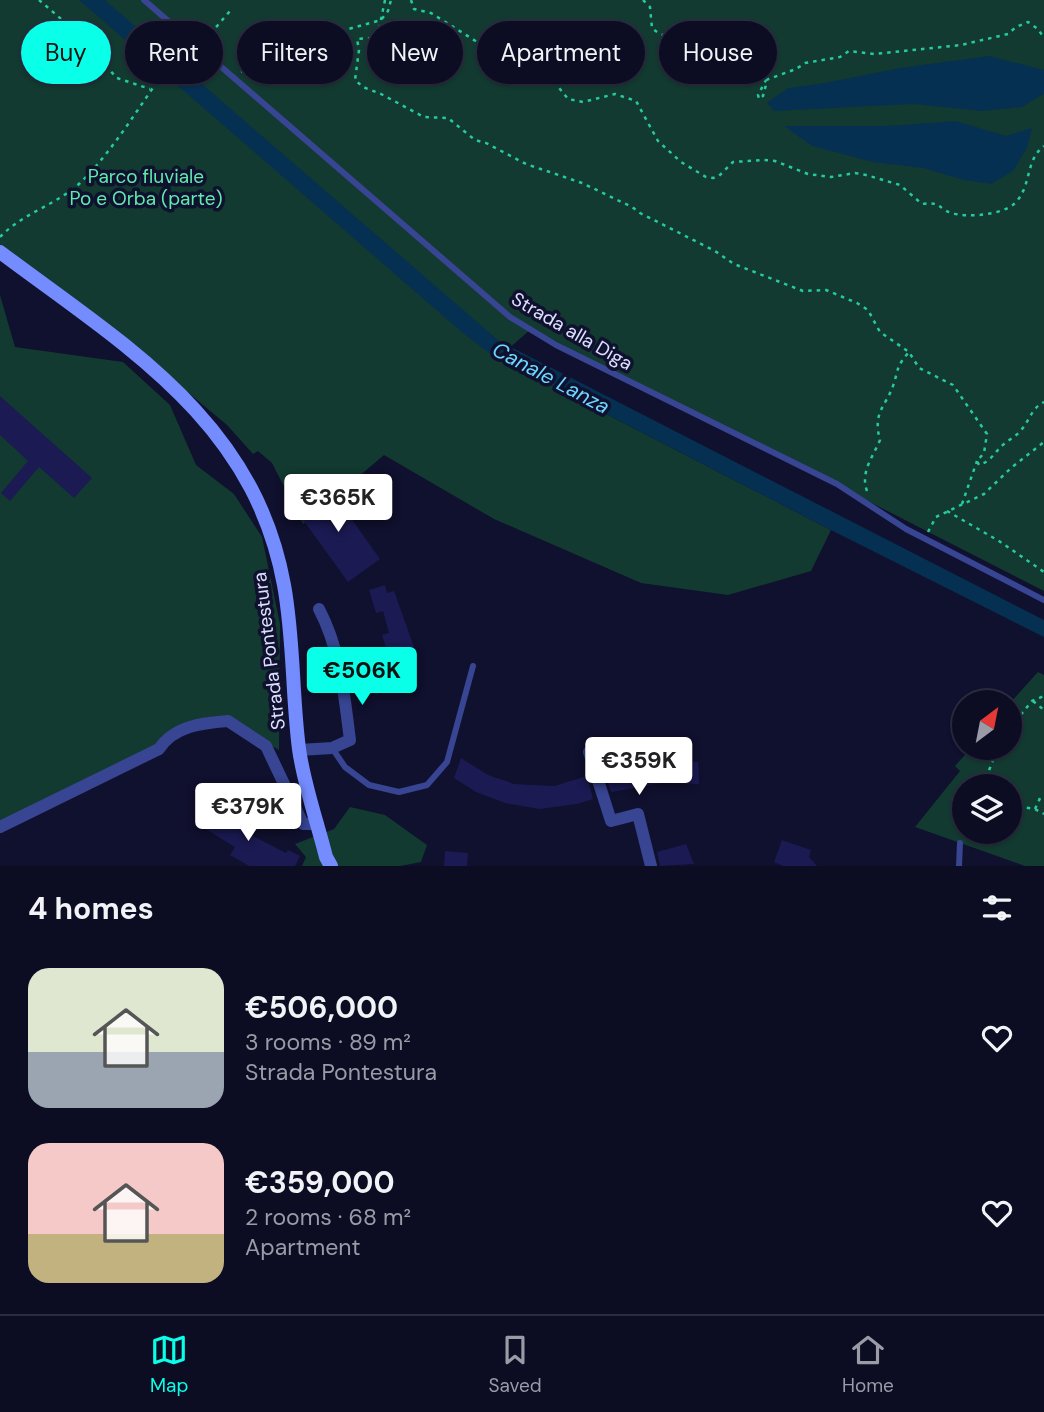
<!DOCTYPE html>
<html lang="en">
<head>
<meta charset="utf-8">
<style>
  :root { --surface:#0c0c23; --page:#1a1a30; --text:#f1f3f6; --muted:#9a9ba6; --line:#2c2c41; --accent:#0affe8 }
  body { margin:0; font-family:"DM Sans",sans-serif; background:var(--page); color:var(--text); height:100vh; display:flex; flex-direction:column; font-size:26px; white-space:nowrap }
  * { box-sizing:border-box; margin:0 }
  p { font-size:23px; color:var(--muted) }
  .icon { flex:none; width:38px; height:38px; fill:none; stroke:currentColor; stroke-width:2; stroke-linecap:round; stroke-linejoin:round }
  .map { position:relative; height:866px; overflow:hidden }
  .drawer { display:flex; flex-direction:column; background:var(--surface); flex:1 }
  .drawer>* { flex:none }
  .hud { position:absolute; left:21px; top:21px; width:1003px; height:63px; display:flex; gap:14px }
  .needle { width:46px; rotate:32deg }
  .buttons { position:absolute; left:952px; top:690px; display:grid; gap:14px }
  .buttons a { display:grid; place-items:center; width:70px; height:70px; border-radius:50%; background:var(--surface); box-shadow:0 2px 5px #0004,0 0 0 2px var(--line); font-size:35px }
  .price { position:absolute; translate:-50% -60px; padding:0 16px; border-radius:7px; background:#fff; color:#222; font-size:23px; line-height:46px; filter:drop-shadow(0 2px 4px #0008) }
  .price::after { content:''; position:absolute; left:50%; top:42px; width:21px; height:16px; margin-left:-10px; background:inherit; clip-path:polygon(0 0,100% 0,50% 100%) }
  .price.selected { background:var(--accent); color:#111 }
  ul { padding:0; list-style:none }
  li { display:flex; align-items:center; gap:21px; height:175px; padding:0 28px }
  li span { display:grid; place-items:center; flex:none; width:196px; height:140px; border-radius:21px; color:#555 }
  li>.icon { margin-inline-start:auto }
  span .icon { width:84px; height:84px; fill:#fffc; stroke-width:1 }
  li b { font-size:30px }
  h2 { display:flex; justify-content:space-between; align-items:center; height:84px; padding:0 28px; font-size:30px }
  .tag { padding:0 24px; border-radius:32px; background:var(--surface); box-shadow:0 2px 5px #0004,0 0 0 2px var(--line); font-size:24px; line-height:63px }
  .tag.selected { background:var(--accent); color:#111 }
  .dock { display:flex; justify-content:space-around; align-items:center; height:98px; border-top:2px solid var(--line); background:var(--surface); font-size:19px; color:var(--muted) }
  .dock a { display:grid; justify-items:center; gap:4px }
  .dock .selected { color:var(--accent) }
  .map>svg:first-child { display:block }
  .green { fill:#123a30; fill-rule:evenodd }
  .water { fill:#063051 }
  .building { fill:#1b1a52 }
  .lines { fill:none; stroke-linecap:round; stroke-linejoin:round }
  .path { stroke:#26caa1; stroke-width:2.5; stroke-dasharray:3.5 5; stroke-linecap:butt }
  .service { stroke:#374592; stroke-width:6 }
  .minor { stroke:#374592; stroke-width:12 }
  .secondary { stroke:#758cff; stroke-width:14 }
  .labels { text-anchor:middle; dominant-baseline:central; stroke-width:7; stroke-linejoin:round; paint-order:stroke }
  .park-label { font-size:19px; fill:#5eebac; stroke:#10102f }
  .street-label { font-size:19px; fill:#dee0ff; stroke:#10102f }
  .water-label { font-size:21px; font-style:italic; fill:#6cd7ff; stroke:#10102f }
</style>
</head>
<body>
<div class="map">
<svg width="1044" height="866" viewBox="0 0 1044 866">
  <rect width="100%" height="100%" fill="#10102f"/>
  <!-- green -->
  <g class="green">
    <path d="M0 0H1044V591L531 329 498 358 831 530 811 571 728 595 641 583 494 519 384 455 303 524 272 463 258 451 253 454 227 425 191 395 0 250Z"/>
    <path d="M0 295 15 347 123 362 170 405 196 465 234 494 262 537 280 624 279 750 220 716 0 826Z"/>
    <path d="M1038 672 1044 675V866H1025L915 827 960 771 955 766 972 747H1010V703ZM964 786H1010V831H964Z"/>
    <path d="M350 807 385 815 427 845 421 862 400 866H302L306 857 295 844 334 829Z"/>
  </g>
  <!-- water -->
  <g class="water">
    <path d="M79 0H105L499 341 1044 620V637L831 530 492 355 464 334Z"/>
    <path d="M989 56 1044 70V94L1022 107 981 111 913 104 774 111 767 103 788 88 825 83 900 68Z"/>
    <path d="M956 121 1006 136 1032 128 1027 148 1013 171 991 184 964 180 923 168 873 162 812 146 784 126H887Z"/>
  </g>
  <!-- building -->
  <g class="building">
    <path d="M0 396 92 478 74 498 39 467 10 501 1 493 28 461 0 435Z"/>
    <path d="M328 486 380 559 348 582 296 510Z"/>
    <path d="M385 585 387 593 394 591 414 647 388 654 382 635 389 633 383 611 376 613 369 590Z"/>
    <path d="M461 758 488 775 514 784 554 786 587 776 593 799 577 804 539 809 505 803 476 792 454 778Z"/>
    <path d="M659 761 698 762 699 784 662 783 611 792 604 771Z"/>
    <path d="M215 808 248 827 245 832 286 853 288 850 300 856 295 866H249L230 855 235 847 204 828Z"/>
    <path d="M782 840 811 850 809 857 817 866H783L774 862Z"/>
    <path d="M686 844 694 864 660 866 657 852Z"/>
    <path d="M445 851 468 853 467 866H444Z"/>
  </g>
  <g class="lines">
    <!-- path -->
    <g class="path">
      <path d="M39 0 67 24 117 78 150 89"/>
      <path d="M385 0 378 34 372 38 357 39 359 50 355 80 363 87 381 94 424 117 448 118 475 140 486 143 526 164 582 183 632 207 640 213 715 251 734 264 803 291 826 290 857 303 868 310 880 332 909 352 919 368 953 385 987 434 984 453 977 461 979 465C992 461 995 451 1004 444 1010 439 1018 435 1022 429 1030 419 1032 408 1044 402"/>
      <path d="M411 0 414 9 431 13 482 45 504 49 533 63 548 74 568 99 583 102 615 94 636 101 658 141 681 162 706 177 713 178 719 176 733 162 764 160 775 161 808 174 831 177 855 173 866 175 900 185 922 204C943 201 937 209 952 213 967 218 1003 215 1015 203 1032 186 1025 160 1044 146"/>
      <path d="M643 0 650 7 652 28C665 41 682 35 699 41 709 45 717 55 726 59 746 66 758 56 766 80L758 95 759 99 763 96 767 81"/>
      <path d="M205 40 230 11"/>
      <path d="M241 72 268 59 300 54 323 36 381 20 388 11 391 0"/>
      <path d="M766 80 796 69 805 63 840 57 849 51 874 54 961 45 1008 34 1016 27 1028 22 1038 29 1044 38"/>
      <path d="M0 237C23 213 56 205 80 183 121 143 148 89 185 45"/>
      <path d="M867 491C860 472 873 457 880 440 872 411 887 406 894 383 899 367 896 368 908 353"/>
      <path d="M962 504 977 461"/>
      <path d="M947 511 999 541 1044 572"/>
      <path d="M928 532 936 517 984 494 1011 468 1044 442"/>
      <path d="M1033 701 1044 710"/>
      <path d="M1010 728 1032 701 1044 696"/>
      <path d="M983 786 998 747"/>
      <path d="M1010 805 1035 809 1044 814"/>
      <path d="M1035 809 1041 796"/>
    </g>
    <!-- service -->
    <g class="service">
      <path d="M144 0 510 317 556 345 837 484 906 529 1044 600"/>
      <path d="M332 748 345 767 369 785 399 792 427 785 447 762 473 666"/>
      <path d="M959 866 960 843"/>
    </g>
    <!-- minor -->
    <g class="minor">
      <path d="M299 750 332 748 350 740C344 695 341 651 319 609"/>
      <path d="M589 752 611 821 638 814 651 866"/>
      <path d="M0 827 159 749C174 726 202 723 228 721L266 746 303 824H318"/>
    </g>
    <!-- secondary -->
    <path class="secondary" d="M0 252C124 345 254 420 284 585 294 639 292 695 299 749 304 785 317 821 326 857L331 866"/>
  </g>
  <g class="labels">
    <!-- park labels -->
    <g class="park-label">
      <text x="146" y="176">Parco fluviale<tspan x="146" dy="22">Po e Orba (parte)</tspan></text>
    </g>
    <!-- street labels -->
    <g class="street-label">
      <text transform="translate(572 331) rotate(30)">Strada alla Diga</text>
      <text transform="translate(269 651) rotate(-97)">Strada Pontestura</text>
    </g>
    <!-- water labels -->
    <g class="water-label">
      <text transform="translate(551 378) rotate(28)">Canale Lanza</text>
    </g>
  </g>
</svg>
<div class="buttons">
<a><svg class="needle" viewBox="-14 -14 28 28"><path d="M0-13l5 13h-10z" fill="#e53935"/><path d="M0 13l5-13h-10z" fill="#9a9ba6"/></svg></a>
<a><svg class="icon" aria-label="layers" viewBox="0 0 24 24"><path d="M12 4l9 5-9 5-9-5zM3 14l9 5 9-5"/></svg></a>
</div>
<b class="price" style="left:338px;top:534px">€365K</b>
<b class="price selected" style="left:362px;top:707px">€506K</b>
<b class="price" style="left:639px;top:797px">€359K</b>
<b class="price" style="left:248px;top:843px">€379K</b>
<div class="hud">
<a class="tag selected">Buy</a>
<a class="tag">Rent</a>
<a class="tag">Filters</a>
<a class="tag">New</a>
<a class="tag">Apartment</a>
<a class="tag">House</a>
</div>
</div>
<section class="drawer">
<h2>4 homes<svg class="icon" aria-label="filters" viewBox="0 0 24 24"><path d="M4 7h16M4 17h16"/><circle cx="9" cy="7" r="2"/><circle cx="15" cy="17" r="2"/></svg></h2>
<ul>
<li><span style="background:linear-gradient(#dfe7d0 60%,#9aa5b1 0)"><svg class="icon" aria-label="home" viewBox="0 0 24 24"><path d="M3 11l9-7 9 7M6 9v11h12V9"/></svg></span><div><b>€506,000</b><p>3 rooms · 89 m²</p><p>Strada Pontestura</p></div><svg class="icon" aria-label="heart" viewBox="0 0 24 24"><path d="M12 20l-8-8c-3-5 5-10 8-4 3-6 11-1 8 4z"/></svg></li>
<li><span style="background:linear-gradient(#f6c9c9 65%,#c2b280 0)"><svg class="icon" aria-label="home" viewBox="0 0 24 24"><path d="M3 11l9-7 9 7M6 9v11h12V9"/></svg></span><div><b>€359,000</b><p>2 rooms · 68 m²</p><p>Apartment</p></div><svg class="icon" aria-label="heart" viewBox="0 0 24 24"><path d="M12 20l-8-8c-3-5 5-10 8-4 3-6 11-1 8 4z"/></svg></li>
</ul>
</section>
<nav class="dock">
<a class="selected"><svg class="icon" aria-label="map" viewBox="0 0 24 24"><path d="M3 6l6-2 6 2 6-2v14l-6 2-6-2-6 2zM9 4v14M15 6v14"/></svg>Map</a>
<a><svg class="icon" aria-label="saved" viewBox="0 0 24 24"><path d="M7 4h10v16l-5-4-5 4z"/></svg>Saved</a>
<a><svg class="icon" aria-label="home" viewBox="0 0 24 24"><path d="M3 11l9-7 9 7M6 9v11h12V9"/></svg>Home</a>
</nav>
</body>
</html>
